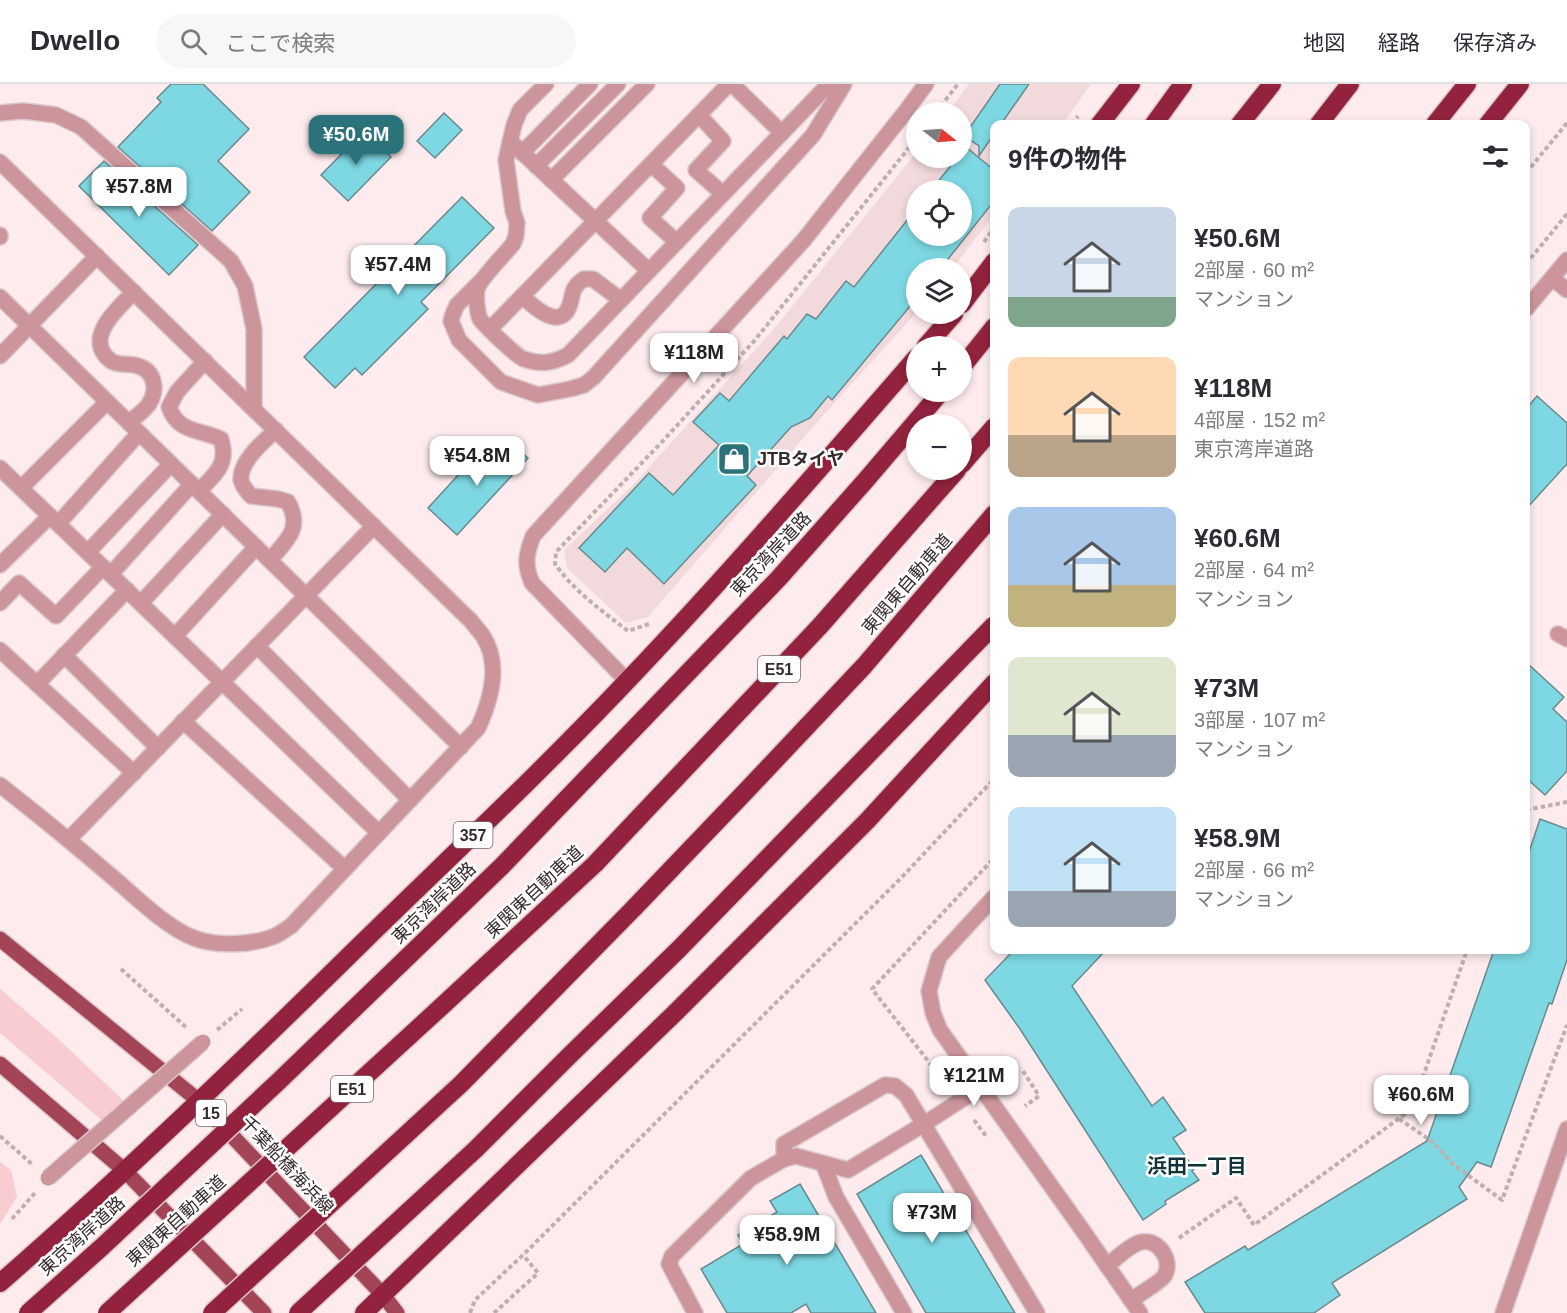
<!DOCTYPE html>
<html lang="ja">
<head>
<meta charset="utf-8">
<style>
  :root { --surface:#fff; --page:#f7f7f7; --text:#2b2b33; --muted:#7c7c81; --line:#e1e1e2; --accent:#2a737b }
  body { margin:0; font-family:Arial,"Noto Sans JP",sans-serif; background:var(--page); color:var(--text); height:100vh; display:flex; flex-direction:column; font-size:22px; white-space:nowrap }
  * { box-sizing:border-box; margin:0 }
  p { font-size:20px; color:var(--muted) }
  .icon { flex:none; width:33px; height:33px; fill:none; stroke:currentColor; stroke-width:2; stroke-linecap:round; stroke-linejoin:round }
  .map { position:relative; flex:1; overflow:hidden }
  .sheet { position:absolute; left:990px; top:36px; width:540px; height:834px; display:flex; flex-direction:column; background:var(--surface); border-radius:12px; box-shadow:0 3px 9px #0003 }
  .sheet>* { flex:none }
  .needle { width:39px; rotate:107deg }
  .fabs { position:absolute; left:906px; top:18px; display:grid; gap:12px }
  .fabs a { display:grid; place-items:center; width:66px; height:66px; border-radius:50%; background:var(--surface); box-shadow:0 3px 9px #0003; font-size:30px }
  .price { position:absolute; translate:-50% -51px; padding:0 14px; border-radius:12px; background:#fff; color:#222; font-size:20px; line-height:39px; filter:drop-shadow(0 2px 3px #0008) }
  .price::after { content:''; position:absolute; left:50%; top:36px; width:18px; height:14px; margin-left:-9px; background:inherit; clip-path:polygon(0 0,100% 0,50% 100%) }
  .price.on { background:var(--accent); color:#fff }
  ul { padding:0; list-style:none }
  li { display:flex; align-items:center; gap:18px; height:150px; padding:0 18px }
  li span { display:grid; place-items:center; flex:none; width:168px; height:120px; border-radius:12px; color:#555 }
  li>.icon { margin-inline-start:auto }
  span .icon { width:72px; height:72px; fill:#fffc; stroke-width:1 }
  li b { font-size:26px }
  h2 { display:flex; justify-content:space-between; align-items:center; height:72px; padding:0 18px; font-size:26px }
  header { display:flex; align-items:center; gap:36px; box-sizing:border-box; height:84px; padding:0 30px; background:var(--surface); border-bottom:2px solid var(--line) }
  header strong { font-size:28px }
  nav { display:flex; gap:33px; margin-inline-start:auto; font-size:21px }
  .search { width:420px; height:54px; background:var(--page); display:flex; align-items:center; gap:15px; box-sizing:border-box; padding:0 21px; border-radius:33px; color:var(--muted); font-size:22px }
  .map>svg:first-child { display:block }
  .built { fill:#f2dadc; fill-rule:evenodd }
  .green { fill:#f8ccd0 }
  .building { fill:#7dd8e3; stroke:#6a898d; stroke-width:1.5 }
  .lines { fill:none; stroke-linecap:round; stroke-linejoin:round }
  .minor-casing { stroke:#dac8ca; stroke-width:18 }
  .major-casing { stroke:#dac8ca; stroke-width:18 }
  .highway-casing { stroke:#dac8ca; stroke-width:21 }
  .path { stroke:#c0afb1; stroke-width:4; stroke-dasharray:4.5 3; stroke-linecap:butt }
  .minor { stroke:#cc959c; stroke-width:15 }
  .major { stroke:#a44557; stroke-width:15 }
  .highway { stroke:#92223e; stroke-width:18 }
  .minor-bridge-casing { stroke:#dac8ca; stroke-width:18; stroke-linecap:butt }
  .highway-bridge-casing { stroke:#dac8ca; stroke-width:21; stroke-linecap:butt }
  .minor-bridge { stroke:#cc959c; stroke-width:15 }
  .highway-bridge { stroke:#92223e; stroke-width:18 }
  .labels { text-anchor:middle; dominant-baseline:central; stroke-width:5; stroke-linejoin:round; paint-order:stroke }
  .shield { fill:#fefefe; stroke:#726a6b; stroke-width:1.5 }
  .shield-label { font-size:16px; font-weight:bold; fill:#362a2c }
  .poi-label { font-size:18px; font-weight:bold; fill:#362a2c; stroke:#fefefe; text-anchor:start }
  .street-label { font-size:18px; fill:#362a2c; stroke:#fefefe }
  .neighbourhood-label { font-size:20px; font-weight:bold; fill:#113337; stroke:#fefefe }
</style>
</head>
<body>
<header>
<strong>Dwello</strong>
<div class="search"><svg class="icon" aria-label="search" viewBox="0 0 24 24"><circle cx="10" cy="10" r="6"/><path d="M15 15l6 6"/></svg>ここで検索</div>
<nav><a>地図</a><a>経路</a><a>保存済み</a></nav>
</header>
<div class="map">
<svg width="1567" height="1229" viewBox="0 0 1567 1229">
  <rect width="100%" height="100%" fill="#feebed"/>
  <!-- built -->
  <path class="built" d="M969 0H1091L1063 40H994V131L953 184H916V229L819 336 648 533 626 539 567 484 564 466 632 402 773 246 916 69V74H962V28H948ZM916 106H962V152H916Z"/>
  <!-- green -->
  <g class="green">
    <path d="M0 905 56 953 125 1018 105 1039 0 949Z"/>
    <path d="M0 1078 11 1086 17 1113 0 1140Z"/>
  </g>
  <!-- building -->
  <g class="building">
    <path d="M171 0H203L249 45 218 77 250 108 212 147 118 63 161 18 157 14Z"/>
    <path d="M1000 0H1029L1001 40H994V50L979 72V62L964 52Z"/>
    <path d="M444 29 462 46 435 74 417 57Z"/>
    <path d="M365 46 391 73 348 117 321 91Z"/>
    <path d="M966 63 994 86V117L941 184H916V215L832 316 828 312 810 334 791 343 747 392 756 401 664 500 627 464 605 488 579 464 649 389 673 411 719 361 693 338 720 309 729 317 784 252 787 255 807 230 816 235 846 197 854 203 916 125V152H962V106H931L957 74H962V68Z"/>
    <path d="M104 77 198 161 169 191 79 102Z"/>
    <path d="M462 113 494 144 421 218 428 225 362 291 355 284 335 304 304 273Z"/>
    <path d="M1537 312 1567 339V380L1526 425V325Z"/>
    <path d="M507 355 528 374 457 451 428 424 472 376 480 383Z"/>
    <path d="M1526 578 1564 613 1553 625 1567 638V687L1545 711 1526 694Z"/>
    <path d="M1540 735 1567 745V876L1552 920 1549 919 1491 1083 1477 1078 1459 1103 1467 1115 1332 1199 1340 1211 1314 1229H1205L1185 1198 1245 1162 1248 1166 1427 1057 1494 866H1526V777Z"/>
    <path d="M1014 866H1106L1072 902 1152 1022 1163 1013 1186 1046 1173 1054 1194 1085 1192 1087 1199 1096 1165 1117 1166 1120 1143 1136 1020 945 985 896Z"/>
    <path d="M921 1071 1015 1229H926L857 1110Z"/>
    <path d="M800 1100 876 1229H811L806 1220 791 1229H727L701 1185 743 1160 738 1151 777 1128 770 1117Z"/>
  </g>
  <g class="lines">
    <defs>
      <g id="minor">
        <path d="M546 0 520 26 514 41 506 76 513 127 517 139 516 152 513 160C505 170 482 193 478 203 475 210 477 228 480 235 483 240 518 274 524 275 540 281 553 279 568 271L829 0"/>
        <path d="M732 0 782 49"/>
        <path d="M0 29 23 27 56 31 81 43 231 177 245 202 254 245V325"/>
        <path d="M699 31 723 57 696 86 723 110"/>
        <path d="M510 57 649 187"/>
        <path d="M522 69 590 0"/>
        <path d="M0 78 471 537C475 542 479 547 483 552 501 580 491 616 478 644L291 842C286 845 281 849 275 852 253 861 217 863 194 854 165 843 134 811 110 791 74 760 37 730 0 701"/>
        <path d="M651 80 677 104 650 134 677 158"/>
        <path d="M536 82 618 0"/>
        <path d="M551 96 647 0"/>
        <path d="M0 151V153"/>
        <path d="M1552 194 1567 206"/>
        <path d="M480 198 457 221 453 230 451 237 459 256 501 298 538 311 570 305 584 301 594 293 612 273 813 51 844 0"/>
        <path d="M0 213 461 663"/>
        <path d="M523 213C533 222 559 247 569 223 574 210 570 204 584 195H593L621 216"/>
        <path d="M1526 225 1567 176"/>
        <path d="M490 245 729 0"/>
        <path d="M0 272 97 172"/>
        <path d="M129 339C135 333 144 327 149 320 158 306 155 287 138 282 130 279 119 282 111 277 82 255 118 224 134 208"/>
        <path d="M0 384 379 749"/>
        <path d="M21 404 107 318"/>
        <path d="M199 407C215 390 229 381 221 355 199 345 178 349 169 323L177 308 205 277"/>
        <path d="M58 440 139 349"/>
        <path d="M88 468 171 380"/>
        <path d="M270 476C286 457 303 445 288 418L278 415 251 412C247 407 242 402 241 396 239 378 264 357 276 346"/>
        <path d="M0 481 50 432"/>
        <path d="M111 490 192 400"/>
        <path d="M0 519 19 499 56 532 103 483"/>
        <path d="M141 519 223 430"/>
        <path d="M1558 550 1567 555"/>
        <path d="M175 552 256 463"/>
        <path d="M257 562 410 716"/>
        <path d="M0 566 134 689"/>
        <path d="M64 571 158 664"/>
        <path d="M627 597 532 499C524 480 526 471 533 452L803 157 906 27 926 0"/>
        <path d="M37 600 127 506"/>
        <path d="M183 637 345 785"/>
        <path d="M69 755 374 442"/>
        <path d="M994 813 939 873 929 907 933 929 940 946 1081 1144 1140 1229"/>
        <path d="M784 1075V1060L885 1001 895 1002 906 1011 1037 1229"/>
        <path d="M823 1079 836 1113 904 1229"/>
        <path d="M1107 1182C1115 1175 1128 1163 1138 1159 1156 1152 1173 1174 1165 1191 1162 1197 1138 1211 1131 1216"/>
        <path d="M695 1229 669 1180 672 1172 751 1094 784 1075 796 1072 848 1086 924 1040 981 1003"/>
        <path d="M1503 1229 1567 1045"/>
      </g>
      <g id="major">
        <path d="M0 855 199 1017 383 1211 397 1229"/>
        <path d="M0 980 124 1086 264 1229"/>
      </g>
      <g id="highway">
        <path d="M1100 40 1131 0"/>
        <path d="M1154 40 1183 0"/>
        <path d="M1240 40 1272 0"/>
        <path d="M1319 40 1350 0"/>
        <path d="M1435 40 1467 0"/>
        <path d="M1488 40 1520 0"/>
        <path d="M962 220 994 178"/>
        <path d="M926 262 954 230"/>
        <path d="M962 283 994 243"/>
        <path d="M962 380 994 343"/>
        <path d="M595 780 820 542 957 386"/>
        <path d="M634 824 746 707 864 582 994 430"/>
        <path d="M0 1199C125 1090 245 974 363 858 452 771 543 686 628 596 728 491 822 382 916 274"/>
        <path d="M364 1229 676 928 867 737 994 599"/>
      </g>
    </defs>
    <!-- minor casing -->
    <use href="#minor" class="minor-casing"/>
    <!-- major casing -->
    <use href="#major" class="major-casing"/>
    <!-- highway casing -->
    <use href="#highway" class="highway-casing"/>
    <!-- path -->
    <g class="path">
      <path d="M936 28 958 0"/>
      <path d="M1072 40 1078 32"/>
      <path d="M1526 89 1567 39"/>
      <path d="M984 158 994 144"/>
      <path d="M1526 180 1567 130"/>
      <path d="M649 540 628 547C602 527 574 507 555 480L556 468 661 359 755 256 916 55"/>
      <path d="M1526 726 1567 718"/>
      <path d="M121 885 187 944"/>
      <path d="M217 946 242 925"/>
      <path d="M1023 987 1039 1012 1025 1022"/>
      <path d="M946 1000 872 905 994 774"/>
      <path d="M1399 1035 1433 1058 1454 1081 1502 1116 1567 941"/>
      <path d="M974 1036 986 1052"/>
      <path d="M0 1052 33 1081"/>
      <path d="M12 1135 35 1109"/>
      <path d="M1179 1154 1236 1114 1254 1141 1405 1030 1416 1013 1467 866"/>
      <path d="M470 1229 475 1216 523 1171 902 793 994 695"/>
      <path d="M494 1229 538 1189 523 1171"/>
    </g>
    <!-- minor -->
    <use href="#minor" class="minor"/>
    <!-- major -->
    <use href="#major" class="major"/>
    <!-- highway -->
    <use href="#highway" class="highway"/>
    <defs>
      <path id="minor-bridge" d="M48 1094 203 958"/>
      <g id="highway-bridge">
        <path d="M28 1229 103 1162 279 997 502 782 779 494 866 396 941 308"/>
        <path d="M107 1229 441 923 595 780"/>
        <path d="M212 1229 461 1000 634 824"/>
        <path d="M298 1229 476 1065 568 973 679 865 994 541"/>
      </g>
    </defs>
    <!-- minor-bridge casing -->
    <use href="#minor-bridge" class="minor-bridge-casing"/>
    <!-- highway-bridge casing -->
    <use href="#highway-bridge" class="highway-bridge-casing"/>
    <!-- minor-bridge -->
    <use href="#minor-bridge" class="minor-bridge"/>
    <!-- highway-bridge -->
    <use href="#highway-bridge" class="highway-bridge"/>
  </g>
  <!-- icons -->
  <defs>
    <symbol id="shop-square" viewBox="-11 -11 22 22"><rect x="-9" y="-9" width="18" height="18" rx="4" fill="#2a737b" stroke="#fefefe"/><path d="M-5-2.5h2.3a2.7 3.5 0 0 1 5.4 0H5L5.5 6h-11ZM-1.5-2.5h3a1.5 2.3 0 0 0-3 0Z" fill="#fff"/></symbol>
  </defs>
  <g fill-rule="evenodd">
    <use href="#shop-square" x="715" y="356" width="38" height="38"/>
  </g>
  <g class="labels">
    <!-- shield labels -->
    <g class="shield">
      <rect x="758" y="572" width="42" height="26" rx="4.5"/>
      <rect x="453.5" y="738" width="39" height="26" rx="4.5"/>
      <rect x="331" y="992" width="42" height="26" rx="4.5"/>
      <rect x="196" y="1016" width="30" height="26" rx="4.5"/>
    </g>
    <g class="shield-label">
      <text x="779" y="585">E51</text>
      <text x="473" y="751">357</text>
      <text x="352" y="1005">E51</text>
      <text x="211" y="1029">15</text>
    </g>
    <!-- poi labels -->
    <g class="poi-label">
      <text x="757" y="375">JTBタイヤ</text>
    </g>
    <!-- street labels -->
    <g class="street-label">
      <text transform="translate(771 470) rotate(-47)">東京湾岸道路</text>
      <text transform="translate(907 500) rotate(-49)">東関東自動車道</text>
      <text transform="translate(534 808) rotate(-43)">東関東自動車道</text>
      <text transform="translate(434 819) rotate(-44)">東京湾岸道路</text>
      <text transform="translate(287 1081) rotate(47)">千葉船橋海浜線</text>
      <text transform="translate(176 1137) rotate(-42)">東関東自動車道</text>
      <text transform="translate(82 1152) rotate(-42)">東京湾岸道路</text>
    </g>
    <!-- neighbourhood labels -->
    <g class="neighbourhood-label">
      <text x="1197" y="1082">浜田一丁目</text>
    </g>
  </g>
</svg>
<div class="fabs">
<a><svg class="needle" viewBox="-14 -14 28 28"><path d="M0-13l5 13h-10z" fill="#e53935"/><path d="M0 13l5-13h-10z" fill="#7c7c81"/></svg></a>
<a><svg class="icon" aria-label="locate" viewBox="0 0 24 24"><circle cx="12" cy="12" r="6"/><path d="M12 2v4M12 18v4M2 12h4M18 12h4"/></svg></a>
<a><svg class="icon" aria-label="layers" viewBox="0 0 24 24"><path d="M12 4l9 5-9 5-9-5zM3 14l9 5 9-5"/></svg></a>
<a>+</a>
<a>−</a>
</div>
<b class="price on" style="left:356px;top:82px">¥50.6M</b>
<b class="price" style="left:139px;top:134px">¥57.8M</b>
<b class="price" style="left:398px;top:212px">¥57.4M</b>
<b class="price" style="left:694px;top:300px">¥118M</b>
<b class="price" style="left:477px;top:403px">¥54.8M</b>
<b class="price" style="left:974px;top:1023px">¥121M</b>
<b class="price" style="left:1421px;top:1042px">¥60.6M</b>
<b class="price" style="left:932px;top:1160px">¥73M</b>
<b class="price" style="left:787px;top:1182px">¥58.9M</b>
<section class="sheet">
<h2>9件の物件<svg class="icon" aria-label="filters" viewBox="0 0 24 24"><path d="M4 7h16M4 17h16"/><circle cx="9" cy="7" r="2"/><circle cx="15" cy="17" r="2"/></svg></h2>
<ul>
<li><span style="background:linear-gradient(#c9d6e8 75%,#7fa58c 0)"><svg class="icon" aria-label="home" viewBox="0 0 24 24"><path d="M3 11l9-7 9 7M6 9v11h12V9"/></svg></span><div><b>¥50.6M</b><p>2部屋 · 60 m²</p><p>マンション</p></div></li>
<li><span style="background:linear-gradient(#ffd9b3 65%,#b9a48a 0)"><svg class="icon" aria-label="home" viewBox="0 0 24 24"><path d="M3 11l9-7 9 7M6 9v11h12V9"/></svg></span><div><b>¥118M</b><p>4部屋 · 152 m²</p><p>東京湾岸道路</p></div></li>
<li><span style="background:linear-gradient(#a9c7e8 65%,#c2b280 0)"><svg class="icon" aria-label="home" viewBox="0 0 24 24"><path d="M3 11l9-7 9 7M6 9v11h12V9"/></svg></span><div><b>¥60.6M</b><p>2部屋 · 64 m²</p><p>マンション</p></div></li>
<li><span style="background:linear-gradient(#dfe7d0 65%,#9aa5b1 0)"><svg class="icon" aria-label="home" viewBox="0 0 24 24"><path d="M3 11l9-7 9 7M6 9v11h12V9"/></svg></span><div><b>¥73M</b><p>3部屋 · 107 m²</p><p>マンション</p></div></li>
<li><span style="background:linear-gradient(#bfe0f5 70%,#9aa5b1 0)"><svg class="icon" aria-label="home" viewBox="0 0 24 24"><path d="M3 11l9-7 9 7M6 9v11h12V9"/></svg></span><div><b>¥58.9M</b><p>2部屋 · 66 m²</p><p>マンション</p></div></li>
</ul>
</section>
</div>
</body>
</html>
